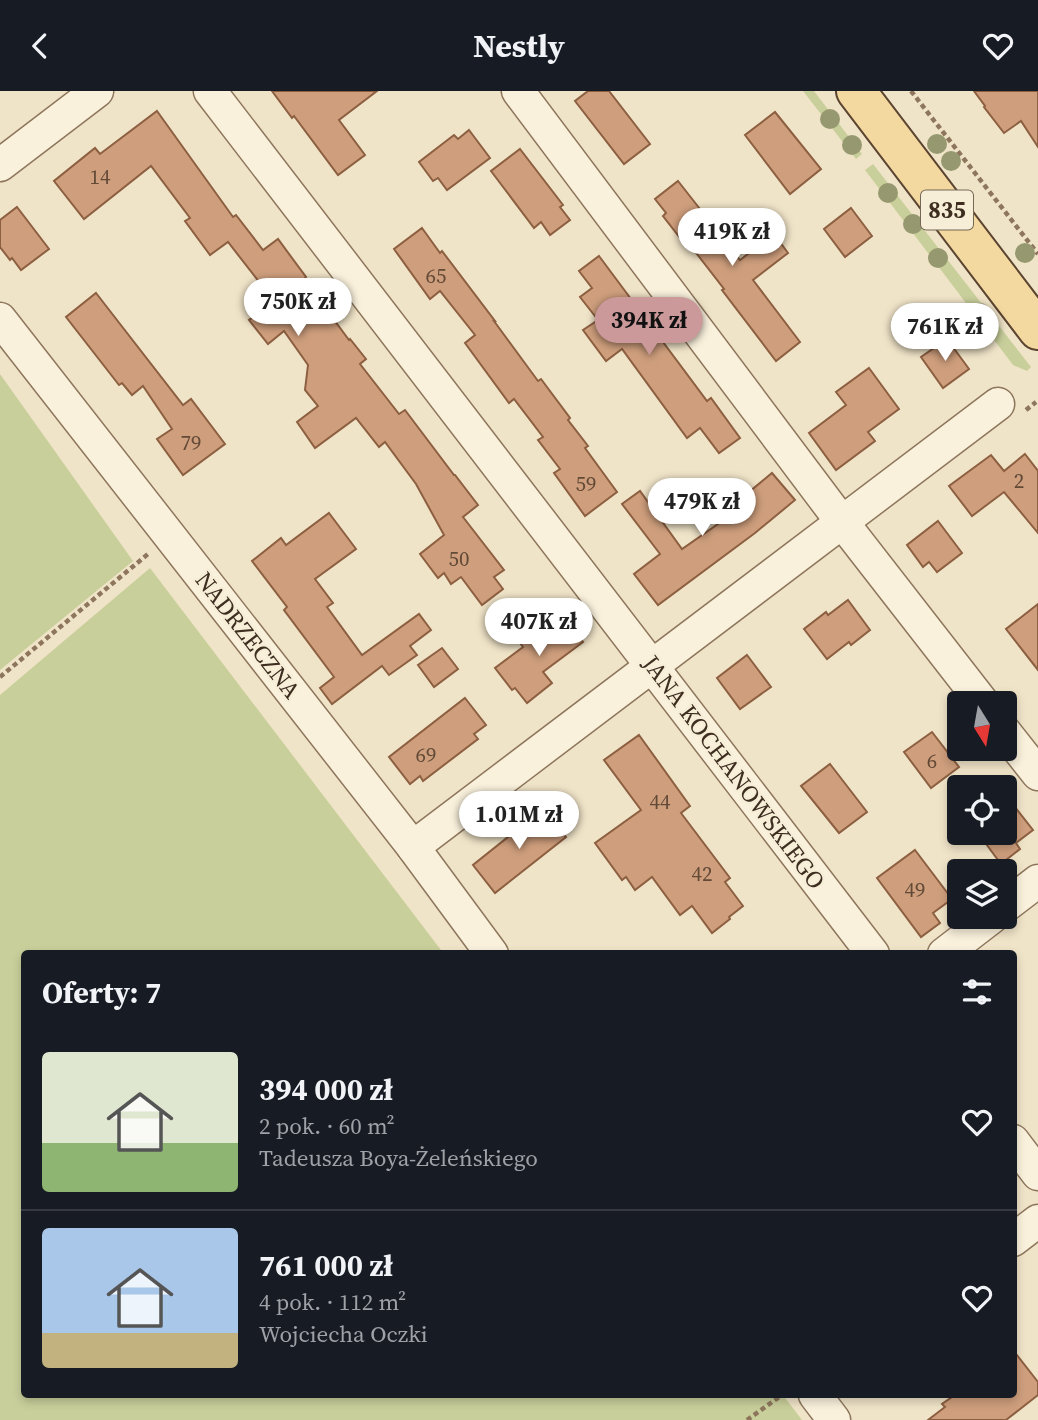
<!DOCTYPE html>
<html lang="pl">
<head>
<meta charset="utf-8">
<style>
  :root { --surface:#171b24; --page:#20242c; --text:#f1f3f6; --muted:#9ea1a6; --line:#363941; --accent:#cc999b }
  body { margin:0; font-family:"Source Serif 4",serif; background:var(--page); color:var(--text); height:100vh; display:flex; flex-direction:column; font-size:26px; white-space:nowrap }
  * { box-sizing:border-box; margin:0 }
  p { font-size:23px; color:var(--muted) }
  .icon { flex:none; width:38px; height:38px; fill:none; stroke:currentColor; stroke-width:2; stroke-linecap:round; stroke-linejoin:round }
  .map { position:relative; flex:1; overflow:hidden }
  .details { position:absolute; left:21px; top:859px; width:996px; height:448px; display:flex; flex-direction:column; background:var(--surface); border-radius:7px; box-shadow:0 4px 10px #0003 }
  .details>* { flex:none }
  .needle { width:46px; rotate:169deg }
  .tools { position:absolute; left:947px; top:600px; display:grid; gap:14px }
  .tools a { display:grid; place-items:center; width:70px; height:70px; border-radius:7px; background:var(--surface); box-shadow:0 4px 10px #0003; font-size:35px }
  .price { position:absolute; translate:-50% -60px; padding:0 16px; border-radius:24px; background:#fff; color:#222; font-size:23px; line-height:46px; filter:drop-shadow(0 2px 4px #0008) }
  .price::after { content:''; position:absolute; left:50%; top:42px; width:21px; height:16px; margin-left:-10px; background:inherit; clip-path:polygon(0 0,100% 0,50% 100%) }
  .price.selected { background:var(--accent); color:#111 }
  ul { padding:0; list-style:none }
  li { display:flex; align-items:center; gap:21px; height:175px; padding:0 21px }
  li+li { border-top:2px solid var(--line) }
  li span { display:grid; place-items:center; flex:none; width:196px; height:140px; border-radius:7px; color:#555 }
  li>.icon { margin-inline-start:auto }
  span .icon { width:84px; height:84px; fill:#fffc; stroke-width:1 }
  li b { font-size:30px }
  h2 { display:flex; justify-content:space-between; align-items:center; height:84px; padding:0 21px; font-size:30px }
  header { display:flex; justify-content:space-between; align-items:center; height:91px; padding:0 21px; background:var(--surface); font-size:32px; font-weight:700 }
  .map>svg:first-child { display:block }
  .green { fill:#c9cf9b }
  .building { fill:#cf9f7d; stroke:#8d5f41; stroke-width:2 }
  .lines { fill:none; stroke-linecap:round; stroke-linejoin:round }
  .minor-casing { stroke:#8d765c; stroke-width:35 }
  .major-casing { stroke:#5b4430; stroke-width:42 }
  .path { stroke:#8d765c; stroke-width:4.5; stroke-dasharray:5 3.5; stroke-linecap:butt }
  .minor { stroke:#faf1dc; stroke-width:32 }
  .major { stroke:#f3d9a0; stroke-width:38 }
  .tree { fill:#96986f }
  .labels { text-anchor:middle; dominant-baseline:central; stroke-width:5; stroke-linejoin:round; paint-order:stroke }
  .number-label { font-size:21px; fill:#624a37 }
  .shield { fill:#f7eed8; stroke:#756857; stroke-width:2 }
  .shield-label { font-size:23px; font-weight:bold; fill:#3d2e20 }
  .street-label { font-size:24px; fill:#3d2e20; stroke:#f7eed8 }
</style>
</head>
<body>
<header><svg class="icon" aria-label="back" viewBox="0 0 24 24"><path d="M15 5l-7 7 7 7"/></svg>Nestly<svg class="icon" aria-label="heart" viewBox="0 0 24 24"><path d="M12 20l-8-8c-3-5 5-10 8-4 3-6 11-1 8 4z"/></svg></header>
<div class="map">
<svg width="1038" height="1329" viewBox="0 0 1038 1329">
  <rect width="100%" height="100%" fill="#f0e4c8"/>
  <!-- green -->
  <g class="green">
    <path d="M803 0H814L862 63 856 68Z"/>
    <path d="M873 73 1031 276 1027 280 1013 274 865 79Z"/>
    <path d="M0 283 133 470 0 579Z"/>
    <path d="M150 477 444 863H24V1304H783L802 1329H0V604Z"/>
  </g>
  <!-- building -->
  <g class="building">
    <path d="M272 0H377L339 29 365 64 338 84 294 25 292 27Z"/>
    <path d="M588 0H609L650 53 624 73 575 10Z"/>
    <path d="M974 0H1038V56L1021 30 1004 42 984 16 985 15Z"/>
    <path d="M157 20 233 126 236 124 263 159 278 148 306 186 304 188 349 249 350 248 366 268 360 273 399 323 405 319 454 384H455L478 414 463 426 504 479 494 486 503 498 482 514 461 486 451 493 444 482 438 487 420 463 444 444 416 393 385 351 379 356 356 327 315 357 297 331 318 315 305 299 308 274 284 240 268 253 249 229 274 210 228 151 210 164 185 130 190 127 151 75 84 128 54 90 95 57 100 63Z"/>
    <path d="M775 21 821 78 790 103 745 44Z"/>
    <path d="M469 39 490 67 447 99 438 87 433 90 419 71 454 44 458 48Z"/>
    <path d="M520 58 563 114 560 116 570 129 550 144 541 131 534 137 491 80Z"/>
    <path d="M678 90 740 169 774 143 788 162 753 189 800 251 776 270 722 199 724 198 690 154 687 156 663 125 666 122 655 108Z"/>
    <path d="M17 116 49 158 21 179 12 167 10 169 0 156V129Z"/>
    <path d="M851 117 872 145 845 166 824 138Z"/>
    <path d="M422 137 440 162 442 160 495 230H494L538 290 541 288 570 327 568 329 588 355 585 357 617 401 585 425 554 382 560 378 538 349 543 346 514 308 509 312 465 252 475 244 440 200 430 208 394 158Z"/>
    <path d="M599 165 707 310 711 307 740 347 719 362 700 337 687 347 622 258 606 270 583 239 598 229 580 206 592 197 579 180Z"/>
    <path d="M96 202 183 314 191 308 225 353 183 384 157 348 172 338 143 295 132 304 122 292 119 294 66 226Z"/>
    <path d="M947 248 969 278 943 297 921 266Z"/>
    <path d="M869 277 899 318 868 341 875 350 836 379 809 342 846 314 836 301Z"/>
    <path d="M1025 363 1038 380V442L1004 401 972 425 949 395 991 364 1004 380Z"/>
    <path d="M772 382 795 409 755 442 658 514 634 483 660 463 622 413 640 400 682 458 748 412 743 406Z"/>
    <path d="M329 422 356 458 315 488 333 512 327 516 362 564 419 523 431 539 410 555 417 564 389 584 382 575 332 613 320 597 334 586 284 519 287 516 252 470 281 447 286 454Z"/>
    <path d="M938 430 962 462 937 481 929 471 923 476 907 454Z"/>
    <path d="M848 509 870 539 851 554 849 551 827 568 804 538 826 521 828 524Z"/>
    <path d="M1038 513V579L1006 538Z"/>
    <path d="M561 522 583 551 543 581 552 592 527 612 515 597 512 599 495 577 523 556 520 552Z"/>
    <path d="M442 557 458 578 434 596 418 574Z"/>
    <path d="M747 564 771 596 740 618 717 587Z"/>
    <path d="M465 607 486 634 474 643 478 648 423 690 420 685 410 693 389 666Z"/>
    <path d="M932 641 959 676 931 697 904 661Z"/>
    <path d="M639 644 690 715 681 722 730 787 725 791 743 815 729 826 730 828 712 842 692 815 680 824 652 786 635 799 626 786 622 789 595 752 641 719 604 669Z"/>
    <path d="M830 673 867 721 839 742 801 695Z"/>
    <path d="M1004 702 1033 739 1016 752 1020 758 1001 773 978 742H1004Z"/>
    <path d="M543 718 566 746 495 802 473 774Z"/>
    <path d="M915 759 952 808 933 822 940 832 921 846 877 787Z"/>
    <path d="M1013 1259 1038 1291V1304L1006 1329H928L945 1316 942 1313 955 1304H1013Z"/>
  </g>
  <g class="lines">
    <defs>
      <g id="minor">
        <path d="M210 0 873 863"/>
        <path d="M518 0 832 418 983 612"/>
        <path d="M0 74 97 0"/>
        <path d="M0 228 413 756 492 863"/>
        <path d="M1004 640 1038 683"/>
        <path d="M413 756 998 313"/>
        <path d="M1004 816 1038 790"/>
        <path d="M944 863 992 826"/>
        <path d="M1013 1050 1038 1083"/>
        <path d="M1013 1149 1038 1130"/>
        <path d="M815 1304 834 1329"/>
      </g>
      <path id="major" d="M856 0 1038 239"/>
    </defs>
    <!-- minor casing -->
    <use href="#minor" class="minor-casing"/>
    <!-- major casing -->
    <use href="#major" class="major-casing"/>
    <!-- path -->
    <g class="path">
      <path d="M911 0 1038 163"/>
      <path d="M1026 319 1036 311"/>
      <path d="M0 586 148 463"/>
      <path d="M747 1329 782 1304"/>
    </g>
    <!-- minor -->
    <use href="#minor" class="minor"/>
    <!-- major -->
    <use href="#major" class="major"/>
  </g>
  <!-- trees -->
  <g class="tree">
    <circle cx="830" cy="28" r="10"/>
    <circle cx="937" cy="53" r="10"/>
    <circle cx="852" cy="54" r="10"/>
    <circle cx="951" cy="70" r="10"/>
    <circle cx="888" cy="102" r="10"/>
    <circle cx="913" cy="133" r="10"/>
    <circle cx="1025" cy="162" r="10"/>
    <circle cx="938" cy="167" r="10"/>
    <circle cx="980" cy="222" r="10"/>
  </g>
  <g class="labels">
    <!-- number labels -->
    <g class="number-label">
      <text x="100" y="85">14</text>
      <text x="436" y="184">65</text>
      <text x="191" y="351">79</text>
      <text x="1019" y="389">2</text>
      <text x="586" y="392">59</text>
      <text x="459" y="467">50</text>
      <text x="426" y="663">69</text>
      <text x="932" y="669">6</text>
      <text x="660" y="710">44</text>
      <text x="702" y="782">42</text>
      <text x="915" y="798">49</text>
    </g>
    <!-- shield labels -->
    <rect class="shield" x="921" y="99.5" width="52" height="39" rx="5"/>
    <g class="shield-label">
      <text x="947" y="119">835</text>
    </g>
    <!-- street labels -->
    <g class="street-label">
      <text transform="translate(248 544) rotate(52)">NADRZECZNA</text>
      <text transform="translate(734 681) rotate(53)">JANA KOCHANOWSKIEGO</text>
    </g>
  </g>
</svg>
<div class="tools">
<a><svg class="needle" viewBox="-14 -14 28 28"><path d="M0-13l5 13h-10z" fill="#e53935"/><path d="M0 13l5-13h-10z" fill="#9ea1a6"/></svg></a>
<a><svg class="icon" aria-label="locate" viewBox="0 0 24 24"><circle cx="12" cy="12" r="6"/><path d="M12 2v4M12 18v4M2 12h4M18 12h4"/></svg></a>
<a><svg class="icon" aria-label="layers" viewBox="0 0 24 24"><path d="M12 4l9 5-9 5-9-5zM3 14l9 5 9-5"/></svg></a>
</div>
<b class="price" style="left:732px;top:177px">419K zł</b>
<b class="price" style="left:298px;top:247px">750K zł</b>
<b class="price selected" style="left:649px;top:266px">394K zł</b>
<b class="price" style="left:945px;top:272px">761K zł</b>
<b class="price" style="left:702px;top:447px">479K zł</b>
<b class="price" style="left:539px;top:567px">407K zł</b>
<b class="price" style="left:519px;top:760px">1.01M zł</b>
<section class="details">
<h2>Oferty: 7<svg class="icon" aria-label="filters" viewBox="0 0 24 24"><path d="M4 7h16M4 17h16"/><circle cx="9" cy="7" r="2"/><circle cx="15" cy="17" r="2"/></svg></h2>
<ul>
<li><span style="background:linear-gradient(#dfe7d0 65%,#8fb573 0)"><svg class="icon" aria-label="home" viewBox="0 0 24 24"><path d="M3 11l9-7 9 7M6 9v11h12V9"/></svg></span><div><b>394 000 zł</b><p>2 pok. · 60 m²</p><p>Tadeusza Boya-Żeleńskiego</p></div><svg class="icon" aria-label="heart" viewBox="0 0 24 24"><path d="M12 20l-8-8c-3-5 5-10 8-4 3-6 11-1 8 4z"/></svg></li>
<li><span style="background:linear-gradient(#a9c7e8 75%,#c2b280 0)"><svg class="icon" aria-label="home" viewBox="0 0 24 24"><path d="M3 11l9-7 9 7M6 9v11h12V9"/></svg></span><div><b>761 000 zł</b><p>4 pok. · 112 m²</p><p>Wojciecha Oczki</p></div><svg class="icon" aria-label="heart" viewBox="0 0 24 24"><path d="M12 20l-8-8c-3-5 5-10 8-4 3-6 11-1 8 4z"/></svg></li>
</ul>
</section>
</div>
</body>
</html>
